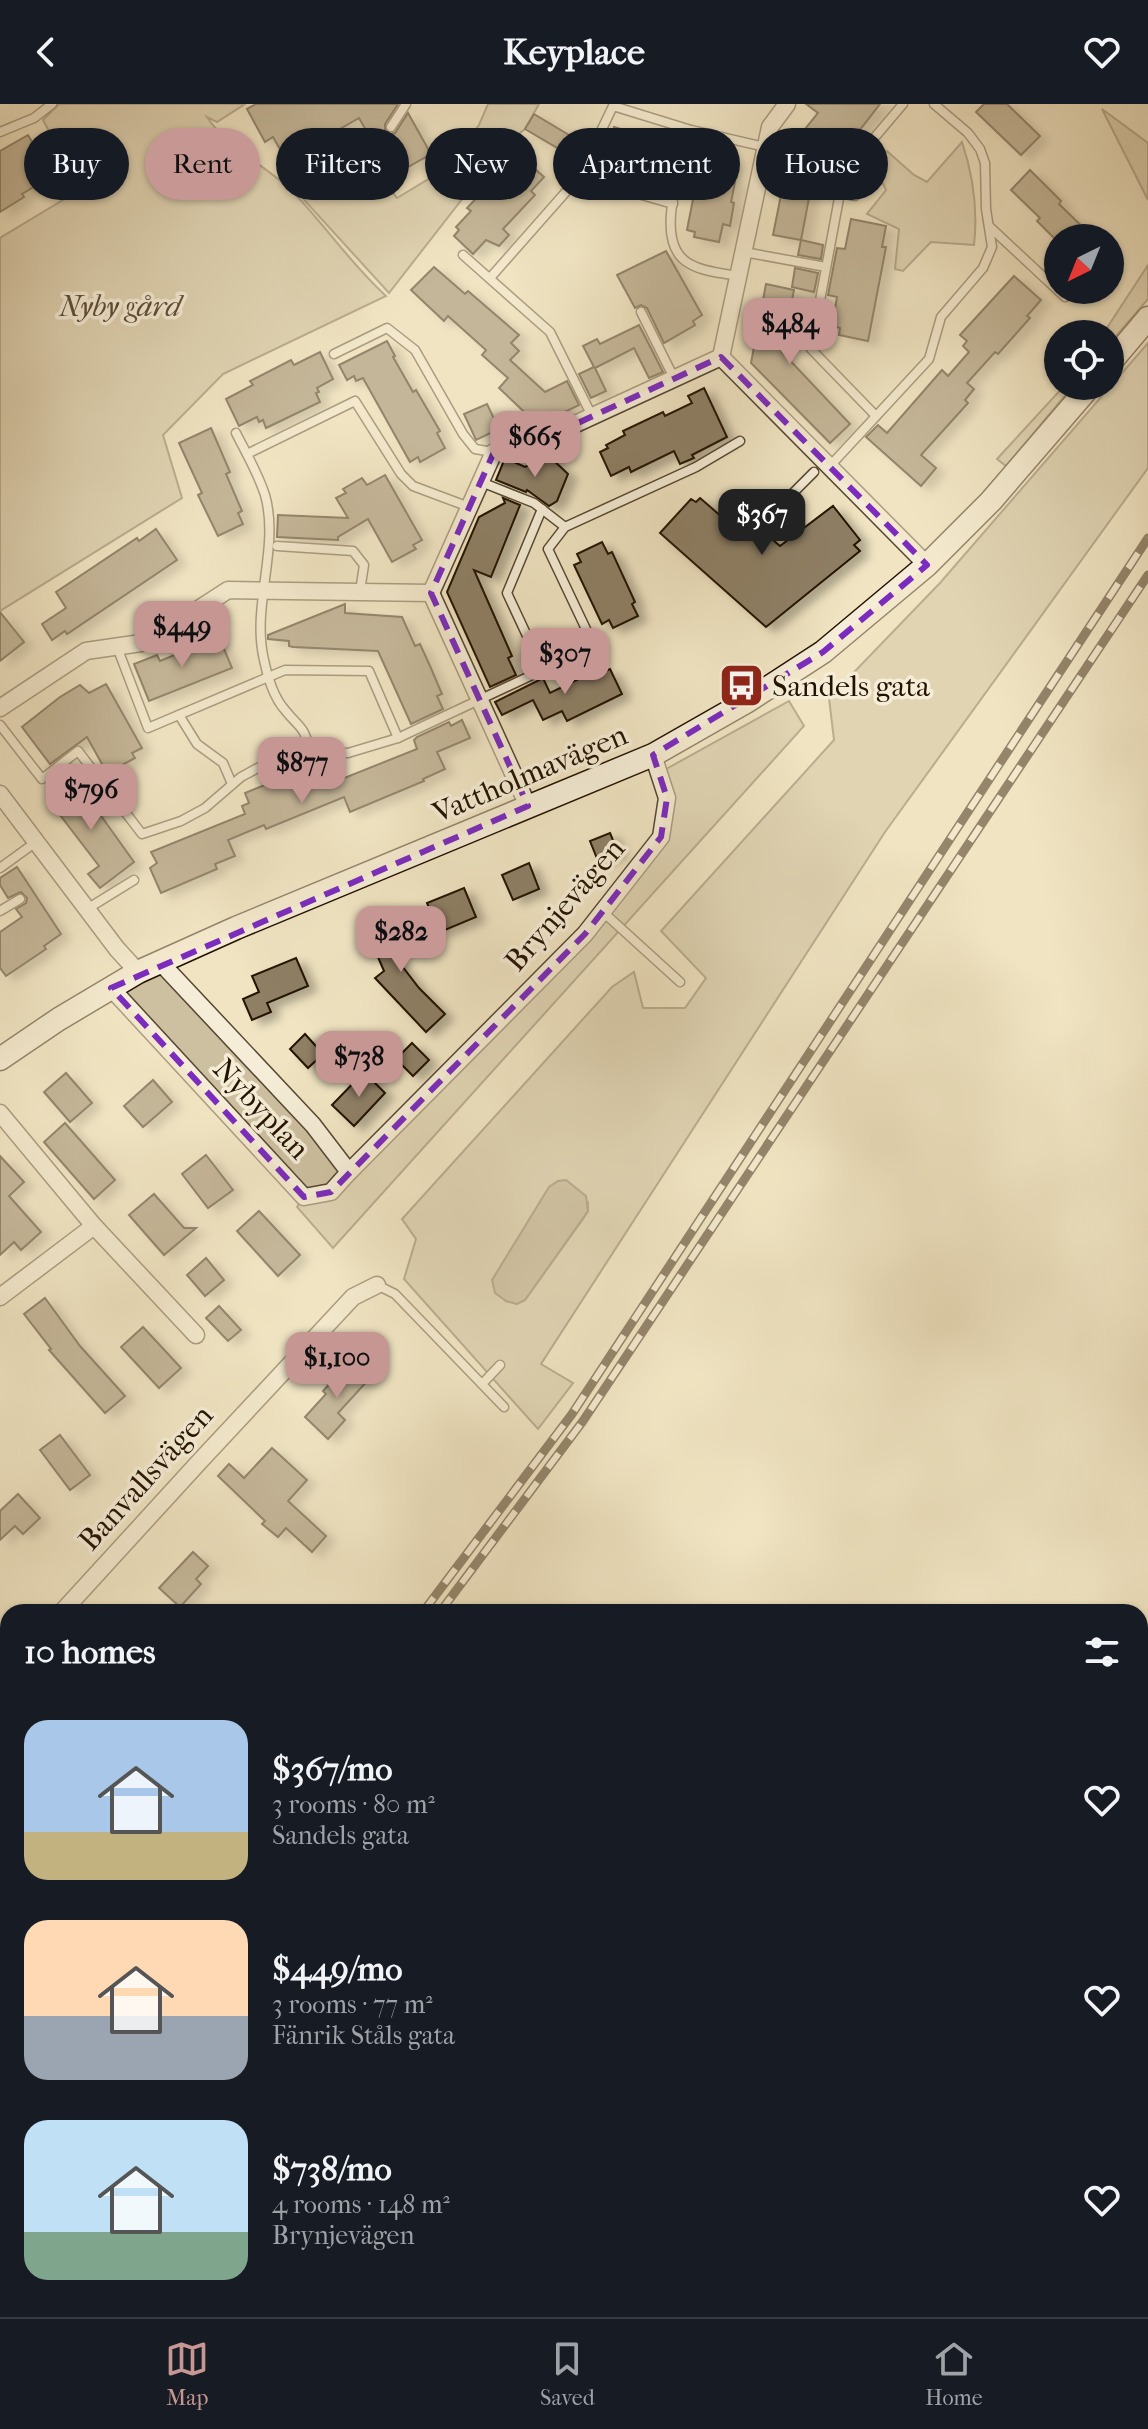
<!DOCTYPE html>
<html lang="en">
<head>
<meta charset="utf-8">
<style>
  :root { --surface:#171b24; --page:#242831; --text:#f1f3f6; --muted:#9ea1a6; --line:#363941; --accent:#c59692 }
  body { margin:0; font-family:"IM FELL French Canon",serif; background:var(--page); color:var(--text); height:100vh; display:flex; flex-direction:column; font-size:30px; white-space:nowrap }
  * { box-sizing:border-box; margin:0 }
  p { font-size:26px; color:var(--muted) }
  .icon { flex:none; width:44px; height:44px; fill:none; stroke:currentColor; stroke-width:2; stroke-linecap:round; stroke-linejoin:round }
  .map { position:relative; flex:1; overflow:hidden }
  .sheet { position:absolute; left:0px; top:1500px; width:1148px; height:714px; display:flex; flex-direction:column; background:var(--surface); border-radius:24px 24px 0 0; box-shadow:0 2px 6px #0004 }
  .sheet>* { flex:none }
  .hud { position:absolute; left:24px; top:24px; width:1100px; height:72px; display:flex; gap:16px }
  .needle { width:52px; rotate:223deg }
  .controls { position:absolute; left:1044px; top:120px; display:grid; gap:16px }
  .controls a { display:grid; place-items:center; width:80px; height:80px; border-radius:50%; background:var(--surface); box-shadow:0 2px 6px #0004; font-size:40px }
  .price { position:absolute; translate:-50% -68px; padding:0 18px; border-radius:16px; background:var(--accent); color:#111; font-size:26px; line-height:52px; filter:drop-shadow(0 2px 4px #0008) }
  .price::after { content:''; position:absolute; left:50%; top:48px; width:24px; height:18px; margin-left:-12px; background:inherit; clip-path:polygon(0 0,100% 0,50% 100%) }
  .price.active { background:#222; color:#fff }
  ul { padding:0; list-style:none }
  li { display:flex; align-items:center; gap:24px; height:200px; padding:0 24px }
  li span { display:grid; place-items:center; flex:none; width:224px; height:160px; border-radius:24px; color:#555 }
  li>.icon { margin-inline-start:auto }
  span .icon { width:96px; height:96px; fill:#fffc; stroke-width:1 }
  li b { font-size:34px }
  h2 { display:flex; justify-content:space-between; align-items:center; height:96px; padding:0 24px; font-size:34px }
  .pill { padding:0 28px; border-radius:36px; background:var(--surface); box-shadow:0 2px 6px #0004; font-size:28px; line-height:72px }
  .pill.active { background:var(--accent); color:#111 }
  header { display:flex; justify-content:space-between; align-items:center; height:104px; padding:0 24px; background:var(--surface); font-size:36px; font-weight:800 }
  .tab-bar { display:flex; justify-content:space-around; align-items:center; height:112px; border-top:2px solid var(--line); background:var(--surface); font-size:22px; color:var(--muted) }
  .tab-bar a { display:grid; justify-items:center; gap:4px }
  .tab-bar .active { color:var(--accent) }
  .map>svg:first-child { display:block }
  .green { fill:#cdc0a1; stroke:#786950; stroke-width:2; fill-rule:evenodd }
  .water { fill:#ab9d80; stroke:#75654d; stroke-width:2 }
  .building { fill:#8e7f65; stroke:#241200; stroke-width:2; filter:url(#shadow) }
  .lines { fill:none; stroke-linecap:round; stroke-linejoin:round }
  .lane-casing { stroke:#574630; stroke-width:11 }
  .street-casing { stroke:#574630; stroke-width:19 }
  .secondary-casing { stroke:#241200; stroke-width:25 }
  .lane { stroke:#f5edd7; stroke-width:8 }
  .street { stroke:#f5edd7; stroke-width:16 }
  .secondary { stroke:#f5edd7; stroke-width:22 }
  .rail-casing { stroke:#241200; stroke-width:9 }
  .rail { stroke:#f5edd7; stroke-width:6; stroke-dasharray:18; stroke-linecap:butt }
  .marked { fill:none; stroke:#7b2cbf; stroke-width:6; stroke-dasharray:16 10; stroke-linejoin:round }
  .labels { text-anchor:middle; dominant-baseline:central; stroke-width:7; stroke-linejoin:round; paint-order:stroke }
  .park-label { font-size:30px; font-style:italic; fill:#5f4f38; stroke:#f5edd7 }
  .poi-label { font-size:30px; fill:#241200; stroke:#f5edd7; text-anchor:start }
  .street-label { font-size:30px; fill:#241200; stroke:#f5edd7 }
</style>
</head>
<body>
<header><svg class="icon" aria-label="back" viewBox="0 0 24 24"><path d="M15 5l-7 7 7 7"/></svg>Keyplace<svg class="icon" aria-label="heart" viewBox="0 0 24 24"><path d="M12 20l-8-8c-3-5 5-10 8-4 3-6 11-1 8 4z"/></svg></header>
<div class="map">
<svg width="1148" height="2213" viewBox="0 0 1148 2213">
  <defs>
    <filter id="shadow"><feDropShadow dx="9" dy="5" stdDeviation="4" flood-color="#0004"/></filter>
  </defs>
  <rect width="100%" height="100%" fill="#f0e4c2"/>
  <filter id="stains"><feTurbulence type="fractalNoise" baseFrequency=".0025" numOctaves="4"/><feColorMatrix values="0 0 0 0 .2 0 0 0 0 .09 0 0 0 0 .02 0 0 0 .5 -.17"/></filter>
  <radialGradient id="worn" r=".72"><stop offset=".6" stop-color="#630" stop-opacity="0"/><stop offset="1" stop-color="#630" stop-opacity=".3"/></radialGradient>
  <!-- green -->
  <g class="green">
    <path d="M59 0H245L217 18 207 13C229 46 268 62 295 90 327 124 352 161 386 192L223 270 163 331 182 394 0 507V134L116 64 102 44 55 38 43 16Z"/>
    <path d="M488 0H539L525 25 505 40 389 189 296 87 360 48 397 94 445 65 479 21Z"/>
    <path d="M1102 5 1148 39V96Z"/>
    <path d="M962 38C973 71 978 106 974 141L931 138 903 167 895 165 899 125 867 110 886 86 877 67 887 47 914 71 927 78Z"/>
    <path d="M1148 161V195L1110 239V230H1103Z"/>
    <path d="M1148 239V364L885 728 541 1260 573 1279 538 1325 404 1175 416 1135 402 1115 612 883 634 868 643 904H685L706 874 661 827 834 636 829 594 940 479ZM588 1099V1107L583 1115 525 1196 517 1200 506 1197Z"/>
    <path d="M1064 282H1073L1006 362 997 355Z"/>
    <path d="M789 597 804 622 333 1144 297 1103 303 1093 111 884 160 858 349 1067 585 830 661 733 659 669Z"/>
    <path d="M8 2084V2169L0 2176V2092Z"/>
  </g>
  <!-- water -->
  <path class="water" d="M566 1076 586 1092 588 1107 525 1196 517 1200 506 1197 495 1189 492 1176 549 1083 558 1077Z"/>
  <!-- building -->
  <g class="building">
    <path d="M256 0H398L385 20V27L390 30 395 29 408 9 431 50 392 72 359 14 321 36 323 40 308 48 313 58 293 68 273 33 265 38 247 5Z"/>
    <path d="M806 0H880L838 54 855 57 850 81 813 73 801 136 823 141 821 155 798 151 801 136 773 131 786 66 779 64 784 38 793 40 818 9Z"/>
    <path d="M984 0H1007L1040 32 1021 51 976 8Z"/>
    <path d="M534 10 579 37 571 52 525 25Z"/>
    <path d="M614 23 672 41 665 67 654 63 652 69 606 55Z"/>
    <path d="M28 31 52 72 22 90 24 93 0 108V47Z"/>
    <path d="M702 49 736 55 731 77 735 78 731 98 734 99 730 122 723 120 719 138 694 133 695 128 687 126Z"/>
    <path d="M524 55 544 73 531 87 535 91 503 125 509 131 499 142 486 136 473 150 454 132 459 126 456 123 471 107 467 104 498 71 501 74 515 58 518 61Z"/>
    <path d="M1030 66 1061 97 1059 100 1094 134H1054L1037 117 1040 114 1011 86Z"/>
    <path d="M851 115 886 122 882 143H886L868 237 839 231 840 224 832 222 837 193 828 191 837 144 845 145Z"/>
    <path d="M666 147 702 211 693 217 695 221 664 239 647 204 641 201 635 204 617 171Z"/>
    <path d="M434 163 465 190 468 187 519 231 511 239 519 247 510 256 545 288 567 277 579 301 538 321 499 284 508 274 482 251 486 246 448 212 444 217 411 186Z"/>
    <path d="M795 164 818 169 814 188 792 183Z"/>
    <path d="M1014 172 1041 196 1027 212 1030 214 998 250 995 248 967 279 974 285 965 296 968 299 921 351 936 364 921 382 866 333 878 321 887 329 942 266 948 272 969 248 963 242 967 237 960 231Z"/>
    <path d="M766 180 794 186 782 248 850 320 830 339 751 259Z"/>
    <path d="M639 221 663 268 649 274 634 244 595 264 606 287 591 294 579 270 594 263 583 242 597 235 600 240Z"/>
    <path d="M387 237 395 252 393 253 413 288 416 286 440 327 437 329 445 344 420 358 418 353 410 358 363 274 356 277 354 272 347 276 339 261Z"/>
    <path d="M320 248 333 275 317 284 319 288 316 289 320 298 266 324 263 316 259 318 257 313 239 322 226 295 253 281 250 277 291 256 294 261Z"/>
    <path d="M704 284 727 333 692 351 694 354 680 360 674 347 635 366 631 368 629 363 611 372 600 348 608 344 606 341 625 331 623 327 663 308 665 312 692 299 688 292Z"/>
    <path d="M487 300 499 325 476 336 464 310Z"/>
    <path d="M211 324 230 368 226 370 242 407 238 409 243 420 218 432 198 391 202 389 179 339Z"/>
    <path d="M549 352 568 370 557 397 549 402 527 386 526 388 496 376 505 354 525 363Z"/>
    <path d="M385 371 422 436 413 441 416 445 392 458 368 415 338 433V436L277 433 278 411 348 414 336 394 346 389 343 385 362 374 367 381Z"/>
    <path d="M503 394 520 401 491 473 474 466 512 552 508 554 516 571 490 583 447 488 479 413 505 399Z"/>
    <path d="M700 394 745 433 756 424 758 431H767L780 442 833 402 860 436 854 441 860 447 766 523 660 429 691 395 696 398Z"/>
    <path d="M156 425 177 456 67 530 65 527 52 536 42 520 66 504 56 488 137 434 139 437Z"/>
    <path d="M602 438 608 450 612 448 635 498 632 500 638 512 613 524 609 516 602 520 574 461 581 458 577 450Z"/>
    <path d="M345 500V509L402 513 415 542 420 540 430 562 442 590 437 592 443 605 411 620 378 547 293 543 289 542V537L268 535V531Z"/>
    <path d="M0 508 24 538 0 557Z"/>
    <path d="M219 533 232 564 149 597 134 560 157 551 160 557Z"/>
    <path d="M610 565 622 590 567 617 562 607 543 616 533 596 502 611 495 598 543 574 550 589 597 566 599 570Z"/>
    <path d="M106 580 142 644 132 649 135 654 107 669 87 633 50 660 22 623 60 593 80 581 89 589Z"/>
    <path d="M462 616 470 634 437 648 445 665 423 675 424 677 350 708 344 693 266 725 264 721 228 736 235 752 215 760 217 765 161 789 150 764 157 759 151 748 245 710 242 702 249 699 245 689 306 664 310 673 317 670 322 683 417 645 414 636 417 633 449 618 451 622Z"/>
    <path d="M74 674 134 758 100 784 88 770 99 762 47 694Z"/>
    <path d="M610 729 618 748 598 757 590 737Z"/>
    <path d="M529 759 539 785 513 796 502 771Z"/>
    <path d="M17 763 61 830 44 842 46 845 6 872 0 864V828L22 813 16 805 26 799 27 794 21 788 8 794 0 781V774Z"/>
    <path d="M464 784 476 813 440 828 427 799Z"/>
    <path d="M396 811 407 837 389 845 419 884 445 910 426 928 375 874 384 867 365 823Z"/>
    <path d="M296 854 308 882 267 899 271 908 252 916 243 895 259 888 252 872Z"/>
    <path d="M305 930 323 950 308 964 290 945Z"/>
    <path d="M412 939 429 956 413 972 396 955Z"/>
    <path d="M364 968 385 989 354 1022 332 1001Z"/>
    <path d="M66 969 92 999 70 1018 44 988Z"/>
    <path d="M153 976 172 998 143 1023 124 1002Z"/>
    <path d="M65 1019 115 1076 94 1095 44 1038Z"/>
    <path d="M206 1051 233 1086 208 1104 182 1070Z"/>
    <path d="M0 1052 24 1078 9 1092 41 1128 21 1146 14 1138 0 1151Z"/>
    <path d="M154 1090 184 1124H196L164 1151 129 1111Z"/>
    <path d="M259 1107 300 1151 278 1172 237 1127Z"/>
    <path d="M206 1154 224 1176 205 1192 187 1171Z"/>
    <path d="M45 1194 80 1242 125 1292 105 1309 49 1246 51 1245 24 1210Z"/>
    <path d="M219 1202 241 1226 228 1237 206 1214Z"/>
    <path d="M143 1223 181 1264 159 1284 121 1243Z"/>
    <path d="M351 1257 370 1274 338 1309 345 1316 328 1335 305 1313 326 1290 323 1287Z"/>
    <path d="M60 1331 90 1371 70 1386 40 1346Z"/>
    <path d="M272 1344 307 1376 288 1397 326 1432 312 1448 286 1424 278 1433 262 1420 265 1417 218 1372 229 1360 244 1374Z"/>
    <path d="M18 1390 40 1414 23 1430 15 1422 0 1436V1407Z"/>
    <path d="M193 1448 208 1462 196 1475 201 1480 180 1503 159 1484Z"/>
  </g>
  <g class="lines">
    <defs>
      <g id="lane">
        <path d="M391 23 406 0"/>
        <path d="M691 26C683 59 650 139 690 160 704 168 722 169 738 172"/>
        <path d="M0 28 34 14 52 0"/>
        <path d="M579 73 613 2 691 26 765 43"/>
        <path d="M991 124 1065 193"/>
        <path d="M744 148 826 163"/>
        <path d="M463 151 550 228 592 312"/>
        <path d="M490 174 579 73 673 100"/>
        <path d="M641 208 674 274"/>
        <path d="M334 250 387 224 415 246 463 330 475 345 493 348"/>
        <path d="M876 312 811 245 840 89 855 92 864 46 903 0"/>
        <path d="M236 329C246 349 258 369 265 391 280 444 251 502 264 556 267 572 274 594 285 606 300 625 304 621 310 647"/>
        <path d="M247 350 355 297 401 370 413 382 469 403"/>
        <path d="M829 363 929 255 941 213 983 164 992 143 986 105 985 59 980 45 968 29 934 0"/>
        <path d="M481 378 534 399 565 423"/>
        <path d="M542 405 507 489 543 566"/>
        <path d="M762 426 774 408 814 368"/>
        <path d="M277 442 353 447 364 461 360 487"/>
        <path d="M117 543 148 624 285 566 369 567 398 634"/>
        <path d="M179 611 197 640 223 659 232 680"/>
        <path d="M0 621 42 675 78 647 142 730 181 717 205 704 241 673 265 660 310 647 348 649 398 634 594 542 548 445 565 423 696 363 740 337"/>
        <path d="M0 764 36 738"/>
        <path d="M87 805 134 776"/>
        <path d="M0 807 20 795"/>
        <path d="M603 808 680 878"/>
        <path d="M377 1181 395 1190 504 1303"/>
        <path d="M482 1280 500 1261"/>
      </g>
      <g id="street">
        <path d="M721 253 927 461"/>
        <path d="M431 489 528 702"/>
        <path d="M0 604 86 547 148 538 228 486 431 489 494 348 520 333 543 335 721 253 770 23 787 0"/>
        <path d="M0 690 117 845 138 868"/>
        <path d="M111 884 304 1093 331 1088 349 1068 313 1021 160 858"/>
        <path d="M0 1009 94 1122 196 1231"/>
        <path d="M349 1068 585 830 661 733 667 694 653 651"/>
        <path d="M0 1193 94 1122"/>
        <path d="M62 1508 200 1357 353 1193 377 1181"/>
        <path d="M0 1577 8 1568"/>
      </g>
      <g id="secondary">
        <path d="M1110 259 1148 214"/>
        <path d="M0 955 59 915 138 868 236 824 653 651 746 598 823 548 927 461 991 397 1090 282"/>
      </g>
    </defs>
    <!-- lane casing -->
    <use href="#lane" class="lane-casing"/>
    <!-- street casing -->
    <use href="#street" class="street-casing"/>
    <!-- secondary casing -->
    <use href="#secondary" class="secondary-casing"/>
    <!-- lane -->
    <use href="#lane" class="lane"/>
    <!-- street -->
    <use href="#street" class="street"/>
    <!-- secondary -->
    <use href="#secondary" class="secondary"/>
    <defs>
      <g id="rail">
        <path d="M423 1508 572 1310 1148 434"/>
        <path d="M440 1508 583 1317 1148 471"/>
        <path d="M0 2008 8 2000"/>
        <path d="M0 2028 8 2020"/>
      </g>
    </defs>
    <!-- rail casing -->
    <use href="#rail" class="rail-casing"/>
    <!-- rail -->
    <use href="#rail" class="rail"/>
  </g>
  <!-- marked area -->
  <path d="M0 0H1148V2213H0ZM721 253 927 461 823 548 653 651 667 694 661 733 585 830 331 1088 304 1093 111 884 528 702 431 489 494 348 520 333 543 335Z" fill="#f0e4c2" fill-opacity=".55" fill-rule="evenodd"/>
  <path class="marked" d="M721 253 927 461 823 548 653 651 667 694 661 733 585 830 331 1088 304 1093 111 884 528 702 431 489 494 348 520 333 543 335Z"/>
  <!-- icons -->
  <defs>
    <symbol id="bus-square" viewBox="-11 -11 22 22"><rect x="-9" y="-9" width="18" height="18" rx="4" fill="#8f2418" stroke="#f5edd7"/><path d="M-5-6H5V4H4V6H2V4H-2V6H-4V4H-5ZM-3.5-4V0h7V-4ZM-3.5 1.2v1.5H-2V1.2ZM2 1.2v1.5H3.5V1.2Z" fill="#fff"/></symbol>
  </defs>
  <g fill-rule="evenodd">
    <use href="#bus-square" x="716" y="556" width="51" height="51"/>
  </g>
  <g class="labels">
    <!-- park labels -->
    <g class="park-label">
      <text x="120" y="202">Nyby gård</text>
    </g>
    <!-- poi labels -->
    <g class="poi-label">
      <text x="772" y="582">Sandels gata</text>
    </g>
    <!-- street labels -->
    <g class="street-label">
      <text transform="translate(530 670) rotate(-23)">Vattholmavägen</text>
      <text transform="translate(565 801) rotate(-49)">Brynjevägen</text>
      <text transform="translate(261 1005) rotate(47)">Nybyplan</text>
      <text transform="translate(146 1374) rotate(-48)">Banvallsvägen</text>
    </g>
  </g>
  <rect width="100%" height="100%" filter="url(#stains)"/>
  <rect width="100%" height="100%" fill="url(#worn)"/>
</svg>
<div class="controls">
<a><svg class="needle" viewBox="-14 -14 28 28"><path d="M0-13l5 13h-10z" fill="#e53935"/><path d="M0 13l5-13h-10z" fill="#9ea1a6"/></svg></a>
<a><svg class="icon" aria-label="locate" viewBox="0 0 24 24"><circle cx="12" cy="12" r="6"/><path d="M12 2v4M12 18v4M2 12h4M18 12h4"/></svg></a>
</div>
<b class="price" style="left:790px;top:262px">$484</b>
<b class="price" style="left:535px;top:375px">$665</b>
<b class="price active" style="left:762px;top:453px">$367</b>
<b class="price" style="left:182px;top:565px">$449</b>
<b class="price" style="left:565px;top:592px">$307</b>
<b class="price" style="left:302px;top:701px">$877</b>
<b class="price" style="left:91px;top:728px">$796</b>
<b class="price" style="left:401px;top:870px">$282</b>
<b class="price" style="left:359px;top:995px">$738</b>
<b class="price" style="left:337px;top:1296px">$1,100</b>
<div class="hud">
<a class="pill">Buy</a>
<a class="pill active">Rent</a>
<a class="pill">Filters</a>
<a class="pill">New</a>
<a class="pill">Apartment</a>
<a class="pill">House</a>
</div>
<section class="sheet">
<h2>10 homes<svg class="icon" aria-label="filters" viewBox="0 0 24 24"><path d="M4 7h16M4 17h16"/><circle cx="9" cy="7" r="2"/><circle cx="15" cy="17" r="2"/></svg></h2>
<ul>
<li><span style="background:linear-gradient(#a9c7e8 70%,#c2b280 0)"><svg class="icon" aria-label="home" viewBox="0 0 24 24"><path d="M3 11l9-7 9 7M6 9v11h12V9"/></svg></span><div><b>$367/mo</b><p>3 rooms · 80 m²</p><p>Sandels gata</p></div><svg class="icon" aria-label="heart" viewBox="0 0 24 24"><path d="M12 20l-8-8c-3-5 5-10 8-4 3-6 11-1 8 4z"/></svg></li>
<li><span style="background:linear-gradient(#ffd9b3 60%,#9aa5b1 0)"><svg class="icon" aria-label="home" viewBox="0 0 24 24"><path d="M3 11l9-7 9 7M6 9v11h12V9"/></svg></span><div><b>$449/mo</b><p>3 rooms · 77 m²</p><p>Fänrik Ståls gata</p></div><svg class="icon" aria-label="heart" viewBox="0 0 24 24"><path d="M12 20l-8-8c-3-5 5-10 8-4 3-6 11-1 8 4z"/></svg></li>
<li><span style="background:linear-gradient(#bfe0f5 70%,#7fa58c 0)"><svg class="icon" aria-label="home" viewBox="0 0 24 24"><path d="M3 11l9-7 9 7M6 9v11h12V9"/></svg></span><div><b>$738/mo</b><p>4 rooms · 148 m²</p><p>Brynjevägen</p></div><svg class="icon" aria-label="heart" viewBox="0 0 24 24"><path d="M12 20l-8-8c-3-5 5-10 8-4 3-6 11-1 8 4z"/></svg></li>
</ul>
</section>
</div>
<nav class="tab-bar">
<a class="active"><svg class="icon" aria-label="map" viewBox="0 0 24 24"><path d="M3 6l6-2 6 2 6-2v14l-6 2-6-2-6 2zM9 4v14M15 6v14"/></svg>Map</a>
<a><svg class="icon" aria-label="saved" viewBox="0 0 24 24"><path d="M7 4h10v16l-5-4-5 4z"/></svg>Saved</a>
<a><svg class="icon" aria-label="home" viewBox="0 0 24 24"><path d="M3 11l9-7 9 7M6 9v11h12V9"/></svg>Home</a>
</nav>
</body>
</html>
